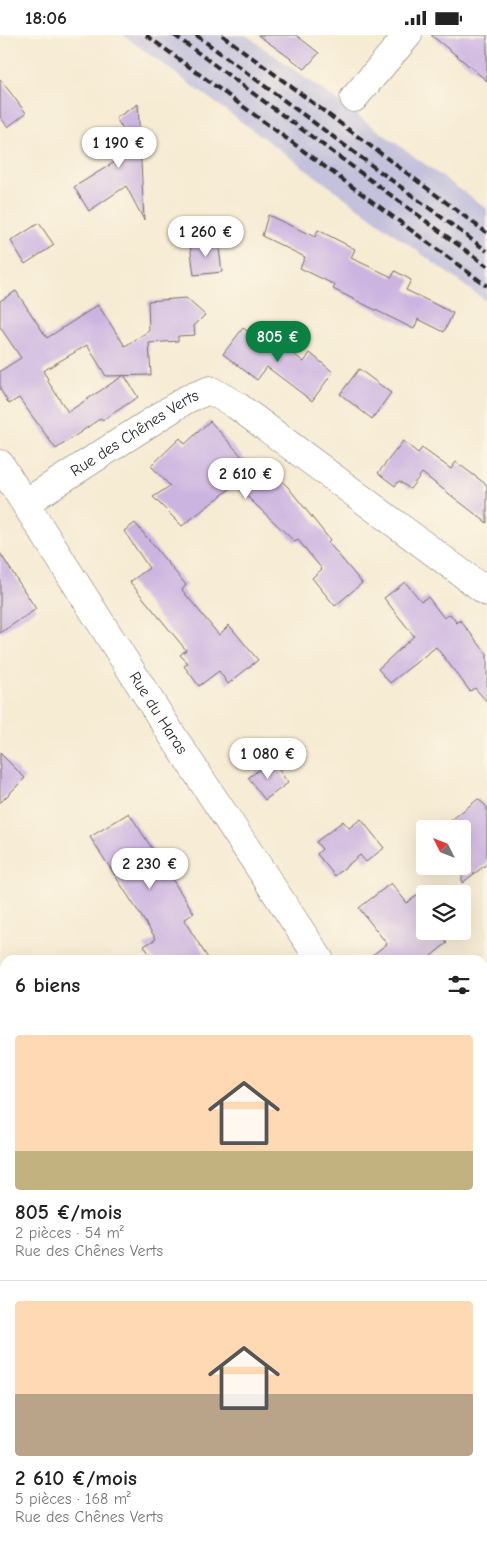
<!DOCTYPE html>
<html lang="fr">
<head>
<meta charset="utf-8">
<style>
  :root { --surface:#fff; --page:#f2f2f2; --text:#222; --muted:#767676; --line:#e0e0e0; --accent:#0b8043 }
  body { margin:0; font-family:"Comic Neue",sans-serif; background:var(--page); color:var(--text); height:100vh; display:flex; flex-direction:column; font-size:19px; white-space:nowrap }
  * { box-sizing:border-box; margin:0 }
  p { font-size:16px; color:var(--muted) }
  .icon { flex:none; width:28px; height:28px; fill:none; stroke:currentColor; stroke-width:2; stroke-linecap:round; stroke-linejoin:round }
  .map { position:relative; flex:1; overflow:hidden }
  .side { position:absolute; left:0px; top:920px; width:488px; height:601px; display:flex; flex-direction:column; background:var(--surface); border-radius:15px 15px 0 0; box-shadow:0 5px 20px #0002 }
  .side>* { flex:none }
  .needle { width:32px; rotate:312deg }
  .tools { position:absolute; left:416px; top:785px; display:grid; gap:10px }
  .tools a { display:grid; place-items:center; width:55px; height:55px; border-radius:5px; background:var(--surface); box-shadow:0 5px 20px #0002; font-size:25px }
  .price { position:absolute; translate:-50% -42px; padding:0 11px; border-radius:18px; background:#fff; color:#222; font-size:16px; line-height:32px; filter:drop-shadow(0 1px 2px #0008) }
  .price::after { content:''; position:absolute; left:50%; top:30px; width:15px; height:11px; margin-left:-8px; background:inherit; clip-path:polygon(0 0,100% 0,50% 100%) }
  .price.on { background:var(--accent); color:#fff }
  ul { padding:0; list-style:none }
  li { display:grid; align-content:center; gap:10px; height:265px; padding:0 15px }
  li+li { border-top:1px solid var(--line) }
  li span { display:grid; place-items:center; height:155px; border-radius:5px; color:#555 }
  li>.icon { margin-inline-start:auto }
  span .icon { width:90px; height:90px; fill:#fffc; stroke-width:1 }
  li b { font-size:21px }
  h2 { display:flex; justify-content:space-between; align-items:center; height:60px; padding:0 15px; font-size:21px }
  .status { display:flex; justify-content:space-between; align-items:center; height:35px; padding:0 25px; background:var(--surface); direction:ltr }
  .status svg { height:14px; fill:currentColor }
  .map>svg:first-child { display:block }
  .industrial { fill:#c3c1db }
  .green { fill:#98d387; stroke:#627f59 }
  .water { fill:#6eb0e3; stroke:#4c6e87 }
  .building { fill:#ccb4e1 }
  .lines { fill:none; stroke-linecap:round; stroke-linejoin:round }
  .minor-casing { stroke:#726e66; stroke-width:29 }
  .minor { stroke:#fff; stroke-width:28 }
  .rail { stroke:#2b2b2b; stroke-width:4; stroke-dasharray:8 4; stroke-linecap:butt }
  .labels { text-anchor:middle; dominant-baseline:central; stroke-width:4.5; stroke-linejoin:round; paint-order:stroke }
  .street-label { font-size:16px; fill:#2b2b2b; stroke:#fcf5e5 }
</style>
</head>
<body>
<div class="status"><b>18:06</b><svg viewBox="0 0 49 12"><path d="M0 12V9h3v3zM5 12V6h3v6zM10 12V3h3v9zM15 12V0h3v12zM26 1h20v11H26zM47 4h2v5h-2z"/></svg></div>
<div class="map">
<svg width="487" height="1521" viewBox="0 0 487 1521">
  <rect width="100%" height="100%" fill="#fcf5e5"/>
  <filter id="ink" filterUnits="userSpaceOnUse"><feTurbulence type="fractalNoise" baseFrequency=".02" numOctaves="2"/><feDisplacementMap in="SourceGraphic" scale="10" xChannelSelector="R" yChannelSelector="G"/><feConvolveMatrix kernelMatrix="1 2 1 2 8 2 1 2 1" color-interpolation-filters="sRGB"/></filter>
  <filter id="wash" filterUnits="userSpaceOnUse"><feTurbulence type="fractalNoise" baseFrequency=".0096" numOctaves="4" result="noise"/><feDisplacementMap in="SourceGraphic" scale="20" xChannelSelector="R" yChannelSelector="G"/><feGaussianBlur stdDeviation="1.12" result="paint"/><feColorMatrix in="noise" values="0 0 0 0 0 0 0 0 0 0 0 0 0 0 0 0 0 1.4 0 .05"/><feComposite in="paint" operator="in"/></filter>
  <g filter="url(#wash)">
    <rect width="100%" height="100%" fill="#f6ebd3"/>
    <!-- industrial -->
    <path class="industrial" d="M123 0H246L487 174V267Z"/>
    <!-- green -->
    <path class="green" d="M3 1154 5 1156V1280L0 1285V1155Z"/>
    <!-- water -->
    <path class="water" d="M0 1075 5 1080V1096L0 1101Z"/>
    <g id="blocks">
      <!-- building -->
      <g class="building">
        <path d="M258 0H296L319 18 305 34Z"/>
        <path d="M431 0H487V46L462 25Z"/>
        <path d="M0 44 26 78 8 92 0 82Z"/>
        <path d="M138 69 144 185 126 151 89 176 74 152 118 125 114 117 131 108 116 83Z"/>
        <path d="M268 180 315 202 318 195 355 214 351 223 392 242 395 236 411 245 406 255 453 278 444 297 418 284 414 294 333 254 335 250 300 233 305 222 262 201Z"/>
        <path d="M39 188 54 210 25 229 11 206Z"/>
        <path d="M218 205 222 237 194 240 190 209Z"/>
        <path d="M16 256 47 303 98 270 125 311 149 296 148 266 186 263 205 280 194 291 195 300 178 301V306L149 308 151 340 106 341 87 310 43 336 48 344 47 345 68 377 124 340 138 362 103 385 101 383 56 414 19 363 9 369 0 354V336L21 323 0 292V266Z"/>
        <path d="M243 293 258 304 264 296 304 327 310 318 333 337 312 366 267 332 257 345 223 319Z"/>
        <path d="M359 334 391 358 372 384 340 359Z"/>
        <path d="M210 386 254 435 262 428 288 452 330 505 328 507 362 548 335 571 312 543 322 534 298 505 295 507 235 450 182 491 153 462 170 451 151 431 180 403 185 409Z"/>
        <path d="M403 406 418 418 422 413 451 434 456 427 487 450V488L422 438 410 454 399 446 395 451 378 438Z"/>
        <path d="M135 488 186 550 182 555 219 600 229 590 258 625 228 649 219 636 199 651 184 631 188 628 180 620 186 615 130 547 149 533 124 496Z"/>
        <path d="M0 518 36 574 0 598Z"/>
        <path d="M405 547 421 566 428 562 444 583 450 579 457 588 460 585 487 619V667L475 653 470 656 436 612 390 648 378 634 414 601 384 563Z"/>
        <path d="M0 718 25 743 0 768Z"/>
        <path d="M272 725 288 748 265 765 248 743Z"/>
        <path d="M478 764 487 772V829L462 848V794H440Z"/>
        <path d="M129 778 194 878 184 885 209 925H154L144 911 156 904 90 802Z"/>
        <path d="M361 784 384 813 366 827 360 820 335 841 317 819 322 814 316 807 343 786 349 793Z"/>
        <path d="M391 848 407 868 425 854V896H437L447 908 426 925H366L387 909 359 873Z"/>
      </g>
    </g>
  </g>
  <g filter="url(#ink)">
    <use href="#blocks" fill-opacity="0" stroke="#726e66" stroke-width="1"/>
    <g class="lines">
      <defs>
        <g id="minor">
          <path d="M354 63 408 0"/>
          <path id="s1" d="M0 429 172 700 320 925"/>
          <path id="s2" d="M25 468 187 364 210 355 236 370 487 557"/>
          <path d="M482 1173 487 1182"/>
          <path d="M482 1395 487 1391"/>
          <path d="M299 1521 307 1516"/>
        </g>
      </defs>
      <!-- minor casing -->
      <use href="#minor" class="minor-casing"/>
      <!-- minor -->
      <use href="#minor" class="minor"/>
      <!-- rail -->
      <g class="rail">
        <path d="M146 0 487 251"/>
        <path d="M174 0 487 231"/>
        <path d="M196 0 487 216"/>
        <path d="M222 0 487 198"/>
      </g>
    </g>
  </g>
  <g class="labels">
    <!-- street labels -->
    <g class="street-label">
      <text stroke="none"><textPath href="#s2" startOffset="130">Rue des Chênes Verts</textPath></text>
      <text stroke="none"><textPath href="#s1" startOffset="295">Rue du Haras</textPath></text>
    </g>
  </g>
</svg>
<div class="tools">
<a><svg class="needle" viewBox="-14 -14 28 28"><path d="M0-13l5 13h-10z" fill="#e53935"/><path d="M0 13l5-13h-10z" fill="#767676"/></svg></a>
<a><svg class="icon" aria-label="layers" viewBox="0 0 24 24"><path d="M12 4l9 5-9 5-9-5zM3 14l9 5 9-5"/></svg></a>
</div>
<b class="price" style="left:119px;top:134px">1 190 €</b>
<b class="price" style="left:206px;top:223px">1 260 €</b>
<b class="price on" style="left:278px;top:328px">805 €</b>
<b class="price" style="left:246px;top:465px">2 610 €</b>
<b class="price" style="left:268px;top:745px">1 080 €</b>
<b class="price" style="left:150px;top:855px">2 230 €</b>
<section class="side">
<h2>6 biens<svg class="icon" aria-label="filters" viewBox="0 0 24 24"><path d="M4 7h16M4 17h16"/><circle cx="9" cy="7" r="2"/><circle cx="15" cy="17" r="2"/></svg></h2>
<ul>
<li><span style="background:linear-gradient(#ffd9b3 75%,#c2b280 0)"><svg class="icon" aria-label="home" viewBox="0 0 24 24"><path d="M3 11l9-7 9 7M6 9v11h12V9"/></svg></span><div><b>805 €/mois</b><p>2 pièces · 54 m²</p><p>Rue des Chênes Verts</p></div></li>
<li><span style="background:linear-gradient(#ffd9b3 60%,#b9a48a 0)"><svg class="icon" aria-label="home" viewBox="0 0 24 24"><path d="M3 11l9-7 9 7M6 9v11h12V9"/></svg></span><div><b>2 610 €/mois</b><p>5 pièces · 168 m²</p><p>Rue des Chênes Verts</p></div></li>
</ul>
</section>
</div>
</body>
</html>
